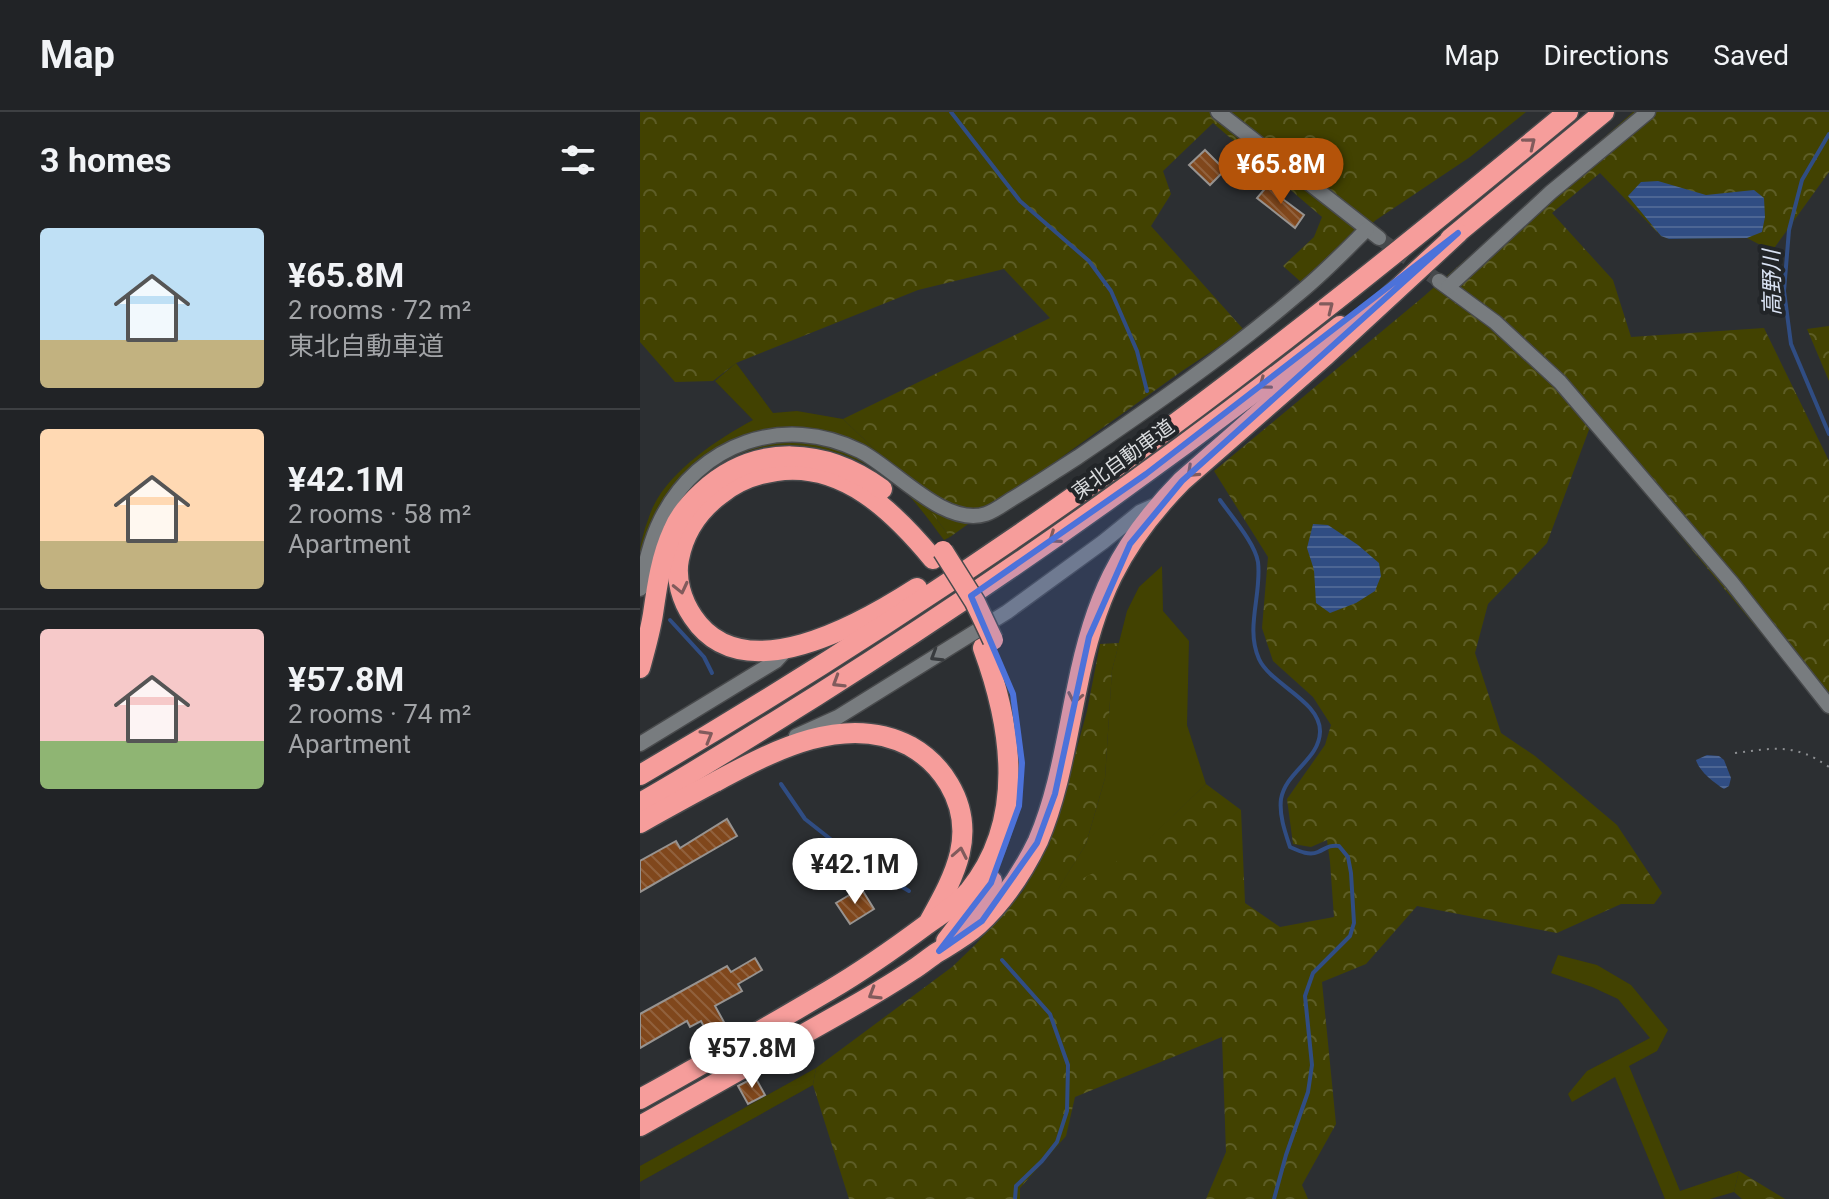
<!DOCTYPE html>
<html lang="en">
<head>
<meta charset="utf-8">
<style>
  :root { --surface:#212326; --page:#292b2e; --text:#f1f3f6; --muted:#a2a4a7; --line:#3e4043; --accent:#b45309 }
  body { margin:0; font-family:Roboto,"Noto Sans JP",sans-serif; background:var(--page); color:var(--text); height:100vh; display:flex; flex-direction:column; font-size:30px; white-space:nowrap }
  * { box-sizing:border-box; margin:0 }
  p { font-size:26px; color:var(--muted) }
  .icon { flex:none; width:44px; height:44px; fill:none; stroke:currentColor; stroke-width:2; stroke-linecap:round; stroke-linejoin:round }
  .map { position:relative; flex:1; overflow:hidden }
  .drawer { display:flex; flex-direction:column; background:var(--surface); width:640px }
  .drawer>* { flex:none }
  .price { position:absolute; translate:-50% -68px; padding:0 18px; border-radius:28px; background:#fff; color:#222; font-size:26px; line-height:52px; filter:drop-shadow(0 2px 4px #0008) }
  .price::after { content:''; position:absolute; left:50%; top:48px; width:24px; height:18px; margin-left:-12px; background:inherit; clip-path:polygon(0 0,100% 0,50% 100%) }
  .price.current { background:var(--accent); color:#fff }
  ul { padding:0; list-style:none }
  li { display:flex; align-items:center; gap:24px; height:200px; padding:0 40px }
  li+li { border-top:2px solid var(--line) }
  li span { display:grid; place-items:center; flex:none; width:224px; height:160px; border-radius:8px; color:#555 }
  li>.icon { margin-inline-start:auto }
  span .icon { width:96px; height:96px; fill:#fffc; stroke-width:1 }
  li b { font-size:34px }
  h2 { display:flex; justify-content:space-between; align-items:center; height:96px; padding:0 40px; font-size:34px }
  header { display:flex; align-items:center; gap:48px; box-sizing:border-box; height:112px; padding:0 40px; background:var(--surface); border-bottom:2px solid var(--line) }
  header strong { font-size:38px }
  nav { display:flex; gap:44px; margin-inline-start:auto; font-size:28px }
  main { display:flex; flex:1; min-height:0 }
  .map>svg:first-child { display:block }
  .green { fill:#424201 }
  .forest { fill:url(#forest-crowns) }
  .water { fill:url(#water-rules) }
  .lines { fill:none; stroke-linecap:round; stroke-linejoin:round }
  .stream { stroke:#304d83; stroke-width:4 }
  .building { fill:url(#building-back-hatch); stroke:#979390; stroke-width:2 }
  .minor-tunnel { stroke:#46494c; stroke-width:14; stroke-dasharray:14 7; stroke-linecap:butt }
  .minor-casing { stroke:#484a4c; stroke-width:17 }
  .highway-casing { stroke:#484a4c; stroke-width:23 }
  .path { stroke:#8c8e91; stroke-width:2; stroke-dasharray:2 6; stroke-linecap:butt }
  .minor { stroke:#787c7f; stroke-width:14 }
  .highway { stroke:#f69d9b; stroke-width:20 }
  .highway-bridge-casing { stroke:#484a4c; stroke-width:23; stroke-linecap:butt }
  .highway-bridge { stroke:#f69d9b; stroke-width:20 }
  .oneway { stroke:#815b5c }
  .oneway2 { stroke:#383b3e }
  .marked { fill:#4c72da; fill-opacity:0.2; stroke:#4c72da; stroke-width:6; stroke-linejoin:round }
  .labels { text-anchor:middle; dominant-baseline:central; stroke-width:8; stroke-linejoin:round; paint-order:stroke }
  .street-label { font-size:20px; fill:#dbdddf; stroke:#222528 }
  .water-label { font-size:22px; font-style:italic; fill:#dae3f4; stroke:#222528 }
</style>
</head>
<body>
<header>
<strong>Map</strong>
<nav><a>Map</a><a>Directions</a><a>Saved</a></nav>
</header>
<main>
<section class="drawer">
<h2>3 homes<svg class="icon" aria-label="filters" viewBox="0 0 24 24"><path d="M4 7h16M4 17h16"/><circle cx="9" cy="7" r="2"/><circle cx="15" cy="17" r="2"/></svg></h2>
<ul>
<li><span style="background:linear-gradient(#bfe0f5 70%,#c2b280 0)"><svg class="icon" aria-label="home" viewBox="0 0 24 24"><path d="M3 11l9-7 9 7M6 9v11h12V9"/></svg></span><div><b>¥65.8M</b><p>2 rooms · 72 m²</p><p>東北自動車道</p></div></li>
<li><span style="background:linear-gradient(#ffd9b3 70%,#c2b280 0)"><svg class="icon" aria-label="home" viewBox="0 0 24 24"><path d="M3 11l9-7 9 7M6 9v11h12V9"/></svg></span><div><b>¥42.1M</b><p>2 rooms · 58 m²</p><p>Apartment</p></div></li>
<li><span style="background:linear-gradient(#f6c9c9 70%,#8fb573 0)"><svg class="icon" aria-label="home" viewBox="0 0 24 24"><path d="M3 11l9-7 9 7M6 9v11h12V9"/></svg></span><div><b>¥57.8M</b><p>2 rooms · 74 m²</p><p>Apartment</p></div></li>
</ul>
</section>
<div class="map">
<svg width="1189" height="1087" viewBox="0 0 1189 1087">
  <defs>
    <pattern id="forest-crowns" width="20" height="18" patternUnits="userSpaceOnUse" patternTransform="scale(2)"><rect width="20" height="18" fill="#424201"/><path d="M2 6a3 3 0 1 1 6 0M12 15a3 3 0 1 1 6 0" fill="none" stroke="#5d5d26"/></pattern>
    <pattern id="water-rules" width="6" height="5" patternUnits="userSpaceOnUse" patternTransform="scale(2)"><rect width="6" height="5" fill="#304d83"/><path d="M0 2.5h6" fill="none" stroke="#4d6694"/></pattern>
    <pattern id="building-back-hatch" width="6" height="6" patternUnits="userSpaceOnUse" patternTransform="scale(2)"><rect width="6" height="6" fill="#80471c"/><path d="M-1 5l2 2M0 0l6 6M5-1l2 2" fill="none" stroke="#91613d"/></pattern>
  </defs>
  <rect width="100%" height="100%" fill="#2c2f32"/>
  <!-- green -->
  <g class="green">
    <path d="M96 251 133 301 157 299 203 307 268 369 310 425 304 428C287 406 270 380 247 364 200 334 141 322 90 346 75 353 60 361 50 374 31 397 21 422 10 449L0 441C0 432 3 425 5 416 8 409 10 400 14 393 31 358 79 326 113 308L75 269Z"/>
    <path d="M522 454 523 499 549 529 547 613 566 672 491 745 416 780 446 732 465 666 472 558 487 499 499 475Z"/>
    <path d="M918 843 957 853 991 873 1028 918 1017 939 989 954 1040 1079 1099 1059 1094 1080 1070 1087H1025L975 965 932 990 928 982 947 959 1010 926 978 887 952 875 911 861Z"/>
    <path d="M176 956 173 973 0 1070V1054Z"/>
  </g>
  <!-- forest -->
  <g class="forest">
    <path d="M0 0H886L830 45 736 108 661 170 643 154 674 125 682 105 573 11 523 59 531 82 511 114 604 218 542 259 310 425 268 369 203 307 410 206 364 157 278 178 96 251 73 269 35 270 0 230Z"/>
    <path d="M993 0H1189V60L1132 139 1107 126 1029 127 1021 124 960 61 912 101 973 168 991 225 1124 216 1189 349V603L950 315 907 431 848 492 835 541 861 621 895 644 977 713 1022 781 1014 792H981L917 821 777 794 726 852 682 870 696 1012 662 1073 668 1087H566L586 1040 582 925 435 985 426 1024 380 1076V1087H209L173 973 176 956 312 855 336 832 383 779 401 746 423 688 447 599 460 532 479 531 472 558 465 666 446 732 417 779 494 741 566 672 601 698 605 791 640 815 694 805 690 750 687 728 671 735 653 732 647 687 685 633 691 613 673 585 633 549 622 516 628 445 574 359 783 185Z"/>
    <path d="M1189 214V269L1167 217Z"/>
    <path d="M1099 1059 1145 1087H1102L1094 1080Z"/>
  </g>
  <!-- water -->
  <g class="water">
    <path d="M1018 69 1066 83 1114 78 1124 86 1125 105 1122 120 1107 126 1029 127 1021 124 988 84 1001 70Z"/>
    <path d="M673 412 688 413 718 433 739 451 741 464 735 479 716 491 690 501 676 491 674 458 667 436Z"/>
    <path d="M1067 643 1079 644 1084 648 1091 666 1089 674 1084 677C1074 671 1059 659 1056 648Z"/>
  </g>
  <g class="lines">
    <!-- stream -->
    <g class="stream">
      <path d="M311 0 380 89 449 149 471 179 497 239 507 279"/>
      <path d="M1189 22 1162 68 1149 118 1144 179 1151 232 1189 322"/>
      <path d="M580 388C591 404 615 431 618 450 622 482 605 516 619 547 631 573 681 589 680 620 679 648 646 659 641 687 639 703 645 720 650 735 659 739 669 744 678 740 687 736 688 733 699 734L708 745 711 761 714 811 710 824 673 861 665 884 672 953 668 980 646 1043 634 1087"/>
      <path d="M30 508 64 545 72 561"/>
      <path d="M141 672 165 707 217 748 269 779"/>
      <path d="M362 848 410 902 428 953 427 999 417 1030 402 1049 376 1074 375 1087"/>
    </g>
  </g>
  <!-- building -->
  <g class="building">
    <path d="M565 38 585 58 570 73 549 53Z"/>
    <path d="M628 73 641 84 640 85 664 103 655 116 617 86Z"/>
    <path d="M87 707 97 724 0 780V749L36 729 40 736Z"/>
    <path d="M170 734 193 753 180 768 157 749Z"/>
    <path d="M221 776 234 797 210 812 196 791Z"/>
    <path d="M115 846 122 858 98 872 102 879 75 894 90 921 73 931 61 909 50 915 47 909 0 936V902L87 854 91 860Z"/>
    <path d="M115 965 125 983 108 992 98 974Z"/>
  </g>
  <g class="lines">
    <!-- minor-tunnel -->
    <path class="minor-tunnel" d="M739 126 799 169"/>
    <defs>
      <g id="minor">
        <path d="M578 0 739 126"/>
        <path d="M799 169 855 210 920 270 1092 471 1189 594"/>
        <path d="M808 175 911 80 1008 0"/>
        <path d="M0 477C5 453 10 429 21 407 59 331 144 301 220 339 254 356 305 416 346 402 355 399 364 392 372 387 394 374 416 359 438 345 513 294 588 242 657 183 682 163 704 140 727 117"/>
        <path d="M156 624 198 605 367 500 463 430 500 400 518 392"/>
        <path d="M0 632 136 549 147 537"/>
      </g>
      <g id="highway">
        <path d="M810 127 964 0"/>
        <path d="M277 476C221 512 103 580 53 505 42 489 35 467 39 447 44 421 59 398 81 382 97 369 115 362 136 359 203 349 254 400 293 447"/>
        <path d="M0 556C5 538 10 521 13 502 17 474 21 445 33 419 39 404 50 391 62 380 116 330 186 336 242 377"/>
        <path d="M0 663C169 565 332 458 491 344 641 235 785 118 928 0"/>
        <path d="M0 691C60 657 118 620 176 584 357 470 532 346 700 214"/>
        <path d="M0 711C25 697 50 683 75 670 133 639 205 600 270 634 286 643 299 655 309 672 338 721 315 763 290 808"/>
        <path d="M306 829 352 769"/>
        <path d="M0 987C64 952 127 915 190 878 224 858 255 836 286 813 301 802 316 794 329 779 387 708 372 615 343 536"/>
        <path d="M0 1014C67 977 134 939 201 901 226 887 250 873 274 857 282 852 290 845 298 840 313 831 326 824 338 813 363 790 384 758 398 729 419 680 426 628 437 576 454 489 479 433 542 369L686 243 818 121"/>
      </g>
    </defs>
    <!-- minor casing -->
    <use href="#minor" class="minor-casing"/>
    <!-- highway casing -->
    <use href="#highway" class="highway-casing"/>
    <!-- path -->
    <path class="path" d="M1095 641C1134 636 1155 631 1189 655"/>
    <!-- minor -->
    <use href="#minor" class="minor"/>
    <!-- highway -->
    <use href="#highway" class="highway"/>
    <defs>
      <path id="highway-bridge" d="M303 439 335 490 353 528"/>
    </defs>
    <!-- highway-bridge casing -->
    <use href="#highway-bridge" class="highway-bridge-casing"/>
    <!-- highway-bridge -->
    <use href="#highway-bridge" class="highway-bridge"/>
  </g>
  <!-- one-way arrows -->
  <defs><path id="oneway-chevron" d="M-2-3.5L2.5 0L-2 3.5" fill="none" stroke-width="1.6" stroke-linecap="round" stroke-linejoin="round" transform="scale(2)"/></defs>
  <g class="oneway">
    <use href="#oneway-chevron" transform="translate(890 31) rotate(-39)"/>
    <use href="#oneway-chevron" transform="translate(688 195) rotate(-38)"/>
    <use href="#oneway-chevron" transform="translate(624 272) rotate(143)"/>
    <use href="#oneway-chevron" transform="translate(552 360) rotate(137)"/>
    <use href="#oneway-chevron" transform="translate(414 426) rotate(145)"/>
    <use href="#oneway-chevron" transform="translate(41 476) rotate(77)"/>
    <use href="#oneway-chevron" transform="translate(198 570) rotate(148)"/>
    <use href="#oneway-chevron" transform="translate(435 586) rotate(101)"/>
    <use href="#oneway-chevron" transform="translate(67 624) rotate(-30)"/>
    <use href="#oneway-chevron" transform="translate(320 741) rotate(-79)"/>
    <use href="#oneway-chevron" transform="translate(234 882) rotate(149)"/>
  </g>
  <use class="oneway2" href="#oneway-chevron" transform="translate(296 544) rotate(148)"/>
  <!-- marked area -->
  <path class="marked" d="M818 121 542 369 490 432 449 525 415 682 397 731 342 809 299 839 351 771 379 694 382 651 373 582 331 484 506 362Z"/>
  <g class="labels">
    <!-- street labels -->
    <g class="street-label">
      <text transform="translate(483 347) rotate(-36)">東北自動車道</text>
    </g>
    <!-- water labels -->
    <g class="water-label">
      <text transform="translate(1132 171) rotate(-91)">高野川</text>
    </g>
  </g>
</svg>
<b class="price current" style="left:641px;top:94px">¥65.8M</b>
<b class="price" style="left:215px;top:794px">¥42.1M</b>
<b class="price" style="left:112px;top:978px">¥57.8M</b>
</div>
</main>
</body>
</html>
